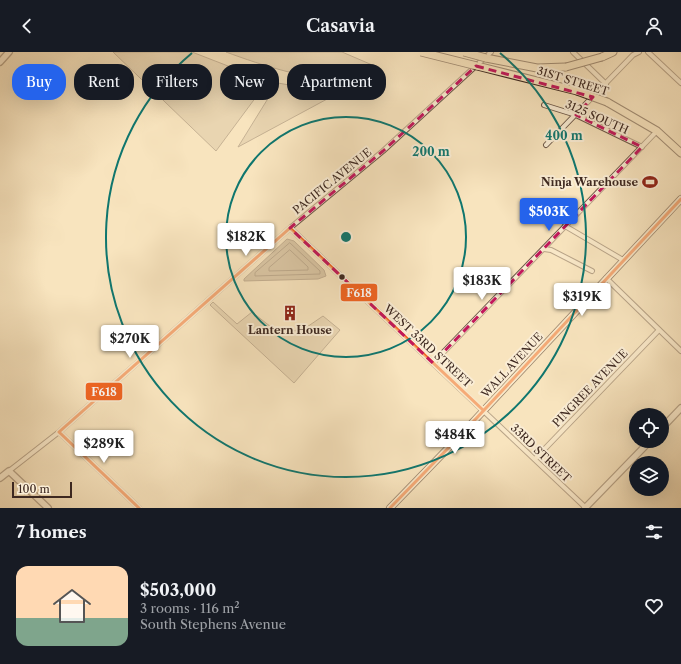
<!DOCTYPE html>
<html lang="en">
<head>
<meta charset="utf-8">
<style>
  :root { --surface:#171b24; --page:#20242c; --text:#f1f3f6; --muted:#9ea1a6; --accent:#2563eb }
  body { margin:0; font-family:"Libre Caslon Text",serif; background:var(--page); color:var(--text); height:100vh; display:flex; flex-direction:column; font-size:15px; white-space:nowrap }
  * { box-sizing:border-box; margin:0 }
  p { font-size:13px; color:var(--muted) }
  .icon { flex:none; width:22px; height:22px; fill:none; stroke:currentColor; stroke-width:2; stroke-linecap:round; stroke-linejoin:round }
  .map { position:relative; height:456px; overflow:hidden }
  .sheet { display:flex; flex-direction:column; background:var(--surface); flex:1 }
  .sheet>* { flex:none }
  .banner { position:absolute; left:12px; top:12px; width:400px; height:36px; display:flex; gap:8px }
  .buttons { position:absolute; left:629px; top:356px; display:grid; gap:8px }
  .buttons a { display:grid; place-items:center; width:40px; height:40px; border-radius:50%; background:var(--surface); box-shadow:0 4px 16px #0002; font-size:20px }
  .scale { position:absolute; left:12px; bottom:10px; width:60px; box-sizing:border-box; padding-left:4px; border:2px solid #3d2820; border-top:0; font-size:11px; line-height:14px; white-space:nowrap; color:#3d2820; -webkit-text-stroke:3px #faedd5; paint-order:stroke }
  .price { position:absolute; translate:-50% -34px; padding:0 9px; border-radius:4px; background:#fff; color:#222; font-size:13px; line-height:26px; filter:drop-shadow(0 1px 2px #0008) }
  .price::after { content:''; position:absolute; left:50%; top:24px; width:12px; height:9px; margin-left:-6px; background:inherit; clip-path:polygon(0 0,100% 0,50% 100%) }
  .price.on { background:var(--accent); color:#fff }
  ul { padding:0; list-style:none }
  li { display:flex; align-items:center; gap:12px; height:100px; padding:0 16px }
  li span { display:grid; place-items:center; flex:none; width:112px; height:80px; border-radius:12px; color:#555 }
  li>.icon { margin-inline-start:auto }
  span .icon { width:48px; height:48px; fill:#fffc; stroke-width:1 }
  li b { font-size:17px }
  h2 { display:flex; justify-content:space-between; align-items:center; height:48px; padding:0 16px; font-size:17px }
  .chip { padding:0 14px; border-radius:16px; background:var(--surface); box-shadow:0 4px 16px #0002; font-size:14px; line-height:36px }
  .chip.on { background:var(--accent); color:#fff }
  header { display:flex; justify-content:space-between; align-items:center; height:52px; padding:0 16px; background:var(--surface); font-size:18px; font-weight:600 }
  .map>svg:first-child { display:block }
  .green { fill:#d8c4a3; stroke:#8a7662 }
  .water { fill:#b8a488; stroke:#87725e }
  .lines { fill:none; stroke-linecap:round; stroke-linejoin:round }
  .shore { stroke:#7a6654; stroke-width:1 }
  .minor-casing { stroke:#6c5748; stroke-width:6 }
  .tertiary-casing { stroke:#6c5748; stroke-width:8 }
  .secondary-casing { stroke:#3d2820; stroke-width:8 }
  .primary-casing { stroke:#3d2820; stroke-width:9 }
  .minor { stroke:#faedd5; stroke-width:4 }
  .tertiary { stroke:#faedd5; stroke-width:5.5 }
  .secondary { stroke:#faedd5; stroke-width:6 }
  .primary { stroke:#f8e4be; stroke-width:7 }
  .primary-bridge-casing { stroke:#3d2820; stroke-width:9; stroke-linecap:butt }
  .primary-bridge { stroke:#f8e4be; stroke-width:7 }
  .bus-1-casing { stroke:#faedd5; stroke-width:6 }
  .bus-1 { stroke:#f26522; stroke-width:3 }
  .marked { fill:none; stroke:#c2185b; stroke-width:3; stroke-dasharray:8 5; stroke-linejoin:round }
  .ring { fill:none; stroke:#0f766e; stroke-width:2 }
  .bus-dot { fill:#3d2820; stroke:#faedd5; stroke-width:1.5 }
  .labels { text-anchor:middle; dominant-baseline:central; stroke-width:4; stroke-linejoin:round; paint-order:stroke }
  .street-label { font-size:11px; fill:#3d2820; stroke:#faedd5 }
  .poi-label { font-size:11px; font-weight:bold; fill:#3d2820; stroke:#faedd5; text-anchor:end }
  .centre { fill:#0f766e; stroke:#faedd5; stroke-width:2 }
  .ring-label { font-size:12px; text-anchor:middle; font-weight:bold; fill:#0f766e; stroke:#faedd5; stroke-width:4; stroke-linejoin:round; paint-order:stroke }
  .line-badge { stroke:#faedd5; stroke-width:1.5 }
  .badge-label { font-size:11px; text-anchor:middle; font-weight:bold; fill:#fff }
</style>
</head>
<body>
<header><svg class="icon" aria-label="back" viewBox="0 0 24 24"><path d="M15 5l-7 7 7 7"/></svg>Casavia<svg class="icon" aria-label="person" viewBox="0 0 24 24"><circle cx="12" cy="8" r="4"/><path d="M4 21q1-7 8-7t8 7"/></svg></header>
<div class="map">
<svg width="681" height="456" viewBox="0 0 681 456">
  <rect width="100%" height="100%" fill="#f8e4be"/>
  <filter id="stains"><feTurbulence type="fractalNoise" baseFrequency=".005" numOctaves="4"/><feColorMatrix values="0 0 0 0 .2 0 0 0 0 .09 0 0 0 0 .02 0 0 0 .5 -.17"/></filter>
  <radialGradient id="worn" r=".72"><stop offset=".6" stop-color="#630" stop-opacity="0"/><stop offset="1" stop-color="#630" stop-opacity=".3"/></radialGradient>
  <!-- green -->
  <g class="green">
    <path d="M113 0H192L264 28 259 41 216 99Z"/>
    <path d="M226 0H342L377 15C371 19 362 26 355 27 318 32 261 13 226 0Z"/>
    <path d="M272 30 318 38 329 46 238 95 272 40Z"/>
    <path d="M213 250 237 272 252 260 271 275 285 280 304 277 323 264 340 278 294 331 210 253Z"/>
  </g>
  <!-- water -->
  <path class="water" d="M287 187 294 189 324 218 326 224 318 227 244 229V227Z"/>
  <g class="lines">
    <!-- shore -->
    <g class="shore">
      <path d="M290 191 320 219V222L255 224V221Z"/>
      <path d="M290 198 308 215V218L269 219V216Z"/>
    </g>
    <defs>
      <g id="minor">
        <path d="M573 0 606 32"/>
        <path d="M648 0 681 31"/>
        <path d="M544 53 576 63 642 95"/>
        <path d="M546 93 633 3 639 0"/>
        <path d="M565 174 623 208"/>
        <path d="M290 176 586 456"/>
        <path d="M544 197 551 198 592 219"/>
        <path d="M606 226 681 299"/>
        <path d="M433 311 657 79"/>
        <path d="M59 380 139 456"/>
        <path d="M535 407 659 278"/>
        <path d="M9 419 59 380 290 176 383 99 491 0"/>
      </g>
      <g id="tertiary">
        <path d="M0 10 9 0"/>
        <path d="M662 376 681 356"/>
        <path d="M0 426 9 419 48 456"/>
        <path d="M585 456 650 389"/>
      </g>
      <path id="secondary" d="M390 456 458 386 681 147"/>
      <g id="primary">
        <path d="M602 5 613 0"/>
        <path d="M486 6 537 16 566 15"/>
        <path d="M477 14 577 39"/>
        <path d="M607 50 657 79 681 101"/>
      </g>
    </defs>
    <!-- minor casing -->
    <use href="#minor" class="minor-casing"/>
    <!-- tertiary casing -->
    <use href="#tertiary" class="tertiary-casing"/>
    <!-- secondary casing -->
    <use href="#secondary" class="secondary-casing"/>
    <!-- primary casing -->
    <use href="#primary" class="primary-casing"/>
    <!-- minor -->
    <use href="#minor" class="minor"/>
    <!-- tertiary -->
    <use href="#tertiary" class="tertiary"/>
    <!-- secondary -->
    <use href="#secondary" class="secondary"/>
    <!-- primary -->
    <use href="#primary" class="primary"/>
    <defs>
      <g id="primary-bridge">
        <path d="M421 0 477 14"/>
        <path d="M464 0 486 6"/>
        <path d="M566 15 602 5"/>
        <path d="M577 39 607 50"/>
      </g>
    </defs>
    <!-- primary-bridge casing -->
    <use href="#primary-bridge" class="primary-bridge-casing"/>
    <!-- primary-bridge -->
    <use href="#primary-bridge" class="primary-bridge"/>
    <defs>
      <g id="bus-1">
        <path d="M139 456 59 380 290 176 483 358"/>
        <path d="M390 456 458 386 681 147"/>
      </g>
    </defs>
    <!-- bus-1 casing -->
    <use href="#bus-1" class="bus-1-casing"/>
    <!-- bus-1 -->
    <use href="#bus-1" class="bus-1"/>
  </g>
  <!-- marked area -->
  <path d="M0 0H681V456H0ZM476 14 593 45 576 63 642 95 433 311 290 176 383 99Z" fill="#f8e4be" fill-opacity=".55" fill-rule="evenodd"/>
  <path class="marked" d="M476 14 593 45 576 63 642 95 433 311 290 176 383 99Z"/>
  <!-- distance rings -->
  <g class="ring">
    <circle cx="346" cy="185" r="120"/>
    <path d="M500 1A240 240 0 1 1 192 1"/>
  </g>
  <!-- icons -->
  <defs>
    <symbol id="stadium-bare" viewBox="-9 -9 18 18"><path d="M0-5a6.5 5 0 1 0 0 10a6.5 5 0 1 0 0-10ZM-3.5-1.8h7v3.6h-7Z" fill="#8f2418" stroke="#faedd5" stroke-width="2.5" paint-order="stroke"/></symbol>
    <symbol id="building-bare" viewBox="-9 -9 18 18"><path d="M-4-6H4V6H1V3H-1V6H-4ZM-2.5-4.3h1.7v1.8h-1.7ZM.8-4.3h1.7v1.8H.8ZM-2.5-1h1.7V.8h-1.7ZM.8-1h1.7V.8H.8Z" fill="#8f2418" stroke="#faedd5" stroke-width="2.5" paint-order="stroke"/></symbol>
  </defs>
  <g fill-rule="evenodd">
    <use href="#stadium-bare" x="639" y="119" width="22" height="22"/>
    <use href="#building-bare" x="279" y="250" width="22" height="22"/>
  </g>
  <!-- markers -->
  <circle class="bus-dot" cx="342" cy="225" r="3.5"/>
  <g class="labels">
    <!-- street labels -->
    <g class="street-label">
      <text transform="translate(573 29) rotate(17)">31ST STREET</text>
      <text transform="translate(597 65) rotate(24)">3125 SOUTH</text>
      <text transform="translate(332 129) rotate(-39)">PACIFIC AVENUE</text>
      <text transform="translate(428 294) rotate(43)">WEST 33RD STREET</text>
      <text transform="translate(512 313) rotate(-47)">WALL AVENUE</text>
      <text transform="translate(590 336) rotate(-46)">PINGREE AVENUE</text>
      <text transform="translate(541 401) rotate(44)">33RD STREET</text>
    </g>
    <!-- poi labels -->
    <g class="poi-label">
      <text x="638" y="130">Ninja Warehouse</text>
      <text x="290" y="278" text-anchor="middle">Lantern House</text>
    </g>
  </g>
  <circle cx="346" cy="185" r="6" class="centre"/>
  <g class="ring-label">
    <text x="564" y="88">400 m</text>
    <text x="431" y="104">200 m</text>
  </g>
  <g class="line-badge">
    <rect x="340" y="231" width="38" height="19" rx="4" fill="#f26522"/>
    <rect x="85" y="330" width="38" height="19" rx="4" fill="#f26522"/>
  </g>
  <g class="badge-label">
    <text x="359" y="245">F618</text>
    <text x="104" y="344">F618</text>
  </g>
  <rect width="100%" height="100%" filter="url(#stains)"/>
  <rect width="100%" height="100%" fill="url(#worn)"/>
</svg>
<div class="buttons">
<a><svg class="icon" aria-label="locate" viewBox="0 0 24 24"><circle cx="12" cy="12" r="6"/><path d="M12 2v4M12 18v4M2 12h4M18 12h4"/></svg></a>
<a><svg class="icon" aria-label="layers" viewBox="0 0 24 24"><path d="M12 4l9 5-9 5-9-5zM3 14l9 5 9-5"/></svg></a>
</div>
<div class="scale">100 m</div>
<b class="price on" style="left:549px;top:180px">$503K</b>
<b class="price" style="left:246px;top:205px">$182K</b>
<b class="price" style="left:482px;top:249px">$183K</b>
<b class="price" style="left:582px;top:265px">$319K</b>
<b class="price" style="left:130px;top:307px">$270K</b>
<b class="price" style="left:455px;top:403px">$484K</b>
<b class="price" style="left:104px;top:412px">$289K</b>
<div class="banner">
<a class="chip on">Buy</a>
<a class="chip">Rent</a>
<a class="chip">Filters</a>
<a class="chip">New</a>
<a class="chip">Apartment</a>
</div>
</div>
<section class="sheet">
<h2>7 homes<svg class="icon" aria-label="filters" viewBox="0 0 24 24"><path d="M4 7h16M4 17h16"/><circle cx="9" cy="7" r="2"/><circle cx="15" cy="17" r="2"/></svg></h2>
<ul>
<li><span style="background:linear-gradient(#ffd9b3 65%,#7fa58c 0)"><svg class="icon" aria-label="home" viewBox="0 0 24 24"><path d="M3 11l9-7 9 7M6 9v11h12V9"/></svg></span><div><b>$503,000</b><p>3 rooms · 116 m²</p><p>South Stephens Avenue</p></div><svg class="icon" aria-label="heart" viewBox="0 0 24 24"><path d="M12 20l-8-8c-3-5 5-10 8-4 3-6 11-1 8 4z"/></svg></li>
</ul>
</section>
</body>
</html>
